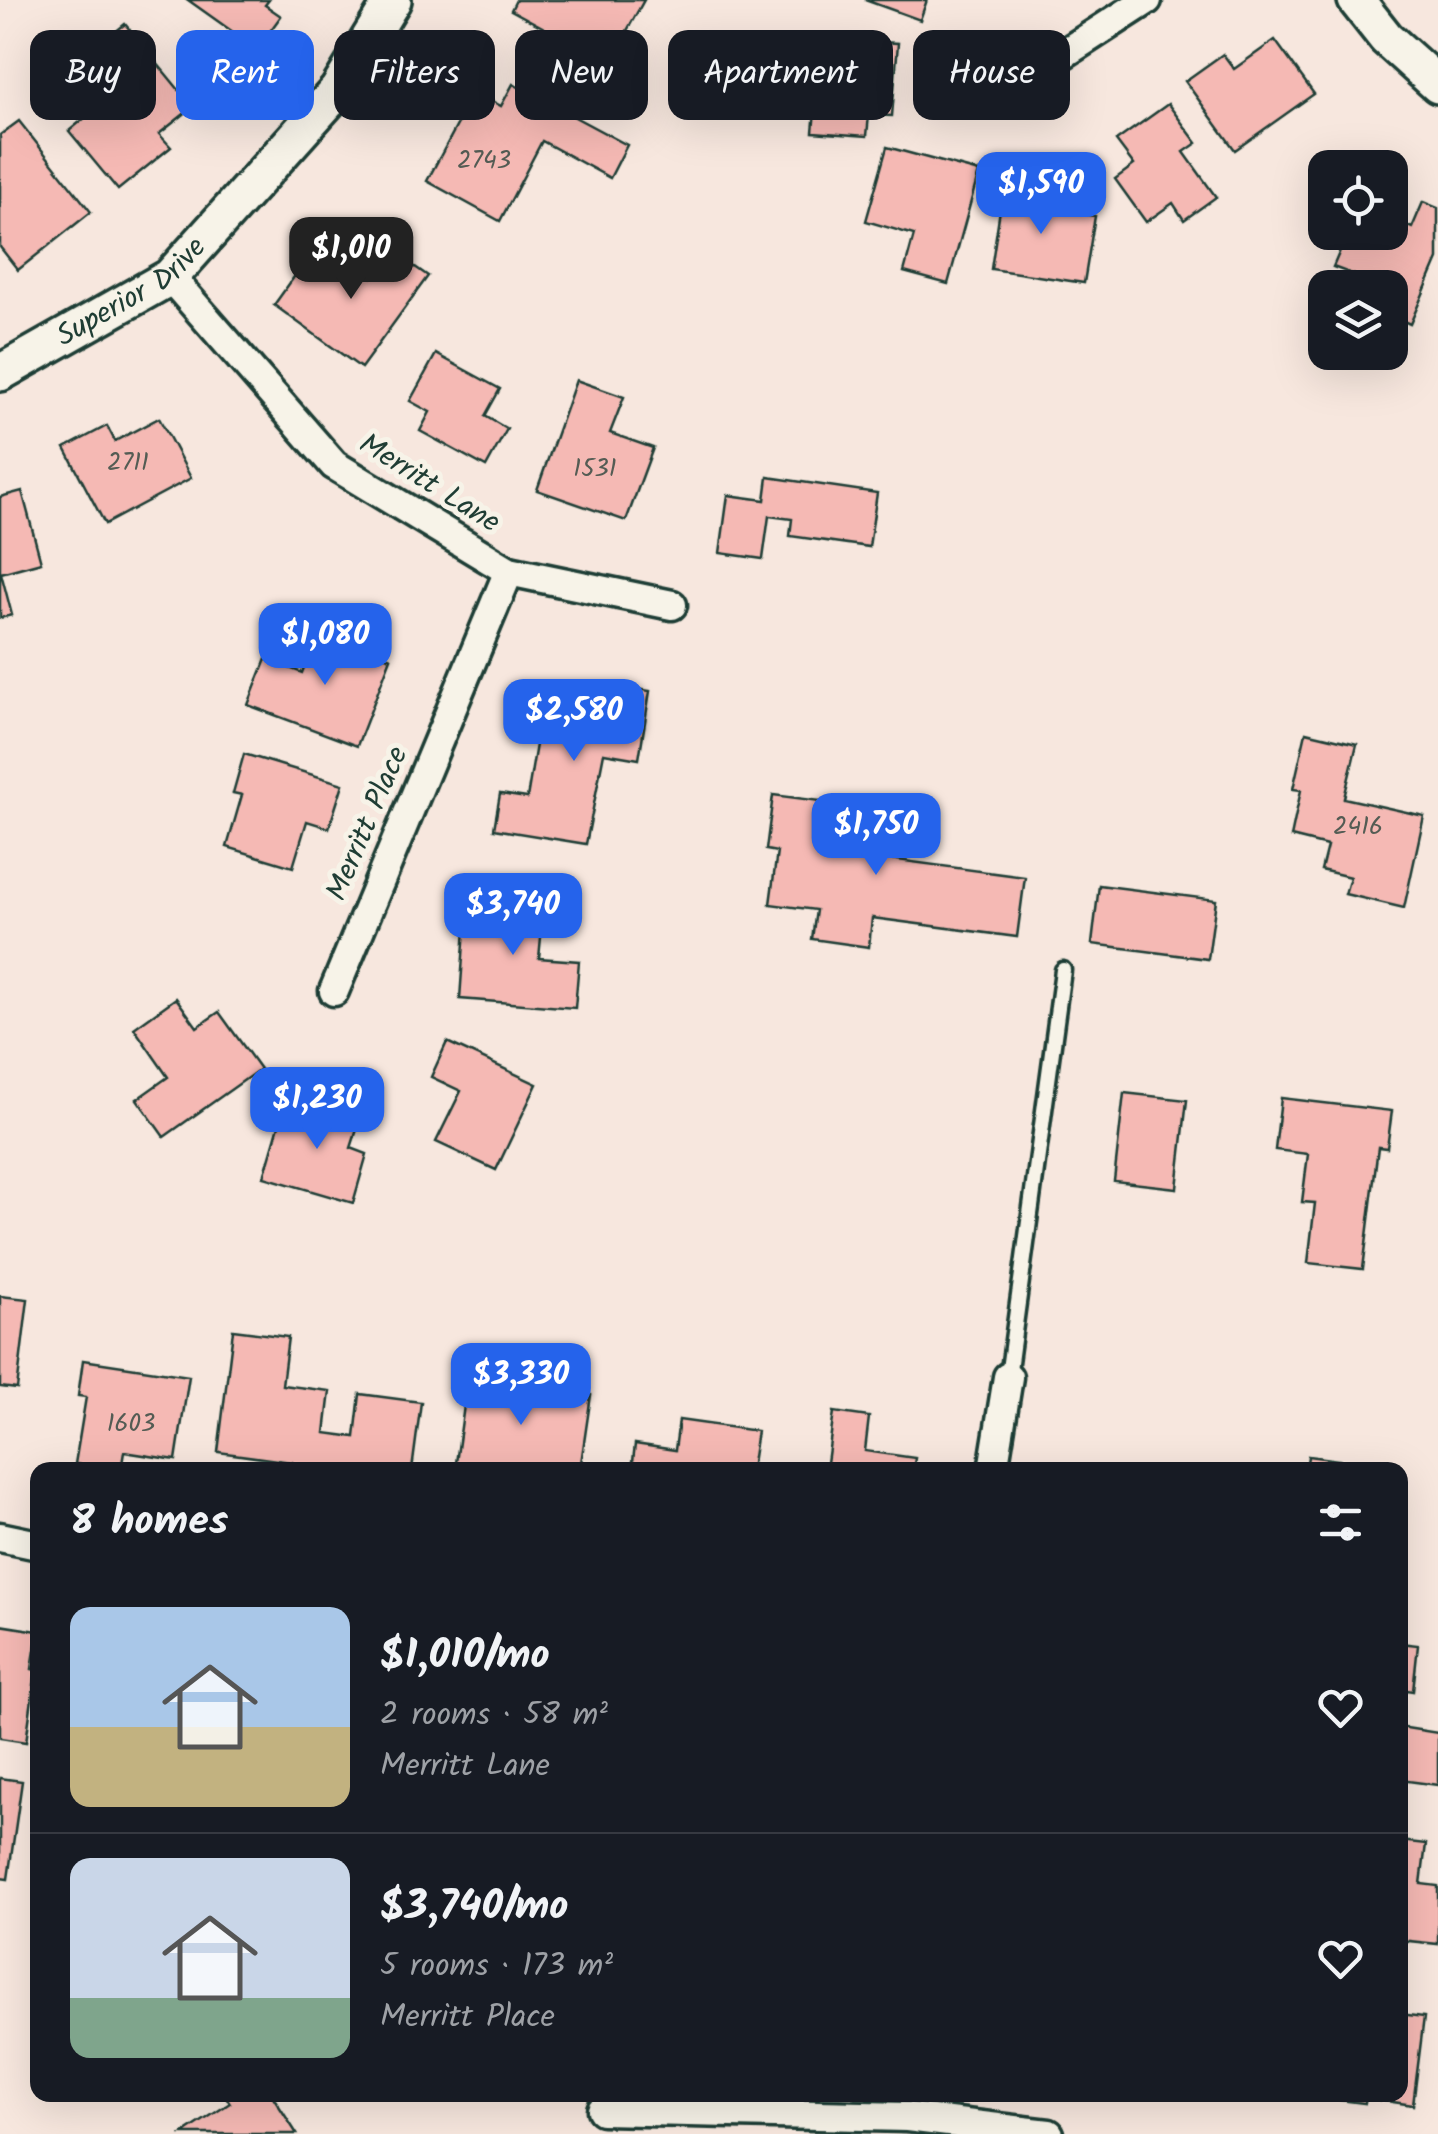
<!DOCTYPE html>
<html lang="en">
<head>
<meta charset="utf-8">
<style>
  :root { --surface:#171b24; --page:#242831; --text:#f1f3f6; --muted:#9ea1a6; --line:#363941; --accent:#2563eb }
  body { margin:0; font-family:Kalam,sans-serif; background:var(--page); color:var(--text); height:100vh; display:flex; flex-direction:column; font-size:38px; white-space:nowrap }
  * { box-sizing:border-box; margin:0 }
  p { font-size:32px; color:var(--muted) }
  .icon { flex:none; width:55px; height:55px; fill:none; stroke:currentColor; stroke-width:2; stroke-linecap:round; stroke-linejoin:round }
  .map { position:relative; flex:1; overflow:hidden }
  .drawer { position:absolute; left:30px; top:1462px; width:1378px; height:640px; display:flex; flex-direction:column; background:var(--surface); border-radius:20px; box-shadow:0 10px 40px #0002 }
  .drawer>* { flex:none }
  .top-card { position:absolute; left:30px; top:30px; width:1380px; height:90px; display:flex; gap:20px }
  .buttons { position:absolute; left:1308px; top:150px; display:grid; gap:20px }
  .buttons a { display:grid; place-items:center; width:100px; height:100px; border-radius:20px; background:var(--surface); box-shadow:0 10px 40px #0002; font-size:50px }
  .price { position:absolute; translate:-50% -85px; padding:0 22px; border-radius:20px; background:var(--accent); color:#fff; font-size:32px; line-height:65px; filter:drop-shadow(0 2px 5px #0008) }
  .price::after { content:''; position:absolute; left:50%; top:60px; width:30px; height:22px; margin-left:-15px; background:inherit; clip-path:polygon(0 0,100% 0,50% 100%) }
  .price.current { background:#222; color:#fff }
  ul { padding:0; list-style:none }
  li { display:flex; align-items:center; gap:30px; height:250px; padding:0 40px }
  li+li { border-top:2px solid var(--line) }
  li span { display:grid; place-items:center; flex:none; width:280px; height:200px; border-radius:20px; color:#555 }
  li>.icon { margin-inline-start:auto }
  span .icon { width:120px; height:120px; fill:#fffc; stroke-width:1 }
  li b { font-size:42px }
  h2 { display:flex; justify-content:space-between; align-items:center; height:120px; padding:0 40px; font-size:42px }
  .tag { padding:0 35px; border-radius:20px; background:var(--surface); box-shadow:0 10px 40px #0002; font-size:35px; line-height:90px }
  .tag.current { background:var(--accent); color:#fff }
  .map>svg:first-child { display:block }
  .building { fill:#f5b9b4; stroke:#1f3d34; stroke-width:2.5 }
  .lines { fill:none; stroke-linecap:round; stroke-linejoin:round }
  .service-casing { stroke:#1f3d34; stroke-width:21 }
  .minor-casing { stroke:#1f3d34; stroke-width:35 }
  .tertiary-casing { stroke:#1f3d34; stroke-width:42 }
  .service { stroke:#f7f3e8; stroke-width:14 }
  .minor { stroke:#f7f3e8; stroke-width:28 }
  .tertiary { stroke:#f7f3e8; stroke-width:35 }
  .labels { text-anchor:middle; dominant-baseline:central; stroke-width:10; stroke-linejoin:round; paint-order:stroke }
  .number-label { font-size:25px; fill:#545c54 }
  .street-label { font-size:30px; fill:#1f3d34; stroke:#f7f3e8 }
</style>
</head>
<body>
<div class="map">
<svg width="1438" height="2134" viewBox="0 0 1438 2134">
  <rect width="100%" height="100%" fill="#f7e7de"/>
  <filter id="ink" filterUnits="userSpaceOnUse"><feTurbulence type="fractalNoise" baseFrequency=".01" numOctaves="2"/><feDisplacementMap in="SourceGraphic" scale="20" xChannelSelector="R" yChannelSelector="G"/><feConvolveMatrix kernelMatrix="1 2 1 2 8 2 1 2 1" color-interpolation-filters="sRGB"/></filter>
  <g filter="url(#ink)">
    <!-- building -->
    <g class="building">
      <path d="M188 0H269L265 5 281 16 257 49Z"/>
      <path d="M516 0H644L609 63 511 10Z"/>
      <path d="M865 0H927L920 20Z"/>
      <path d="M125 24 193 107 159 134 171 147 118 190 69 131 109 98 96 82 115 66 98 46Z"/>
      <path d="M803 38 898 43 892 116 869 115 867 136 813 132 819 66 801 65Z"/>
      <path d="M1275 40 1314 94 1235 150 1185 81 1223 54 1234 69Z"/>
      <path d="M513 84 627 145 610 178 542 141 500 221 427 181 475 92 501 106Z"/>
      <path d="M1168 104 1197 143 1184 152 1216 197 1184 220 1173 203 1146 222 1115 179 1134 165 1116 141Z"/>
      <path d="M19 121 91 212 18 270 0 247V135Z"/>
      <path d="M887 147 979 172 948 284 904 272 914 235 866 221Z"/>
      <path d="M1004 183 1047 190 1044 208 1095 216 1084 283 991 269Z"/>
      <path d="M1423 202 1438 208V259L1410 324 1390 315V288L1333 267 1348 232H1390V219L1412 228Z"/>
      <path d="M330 246 372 277 391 250 428 276 361 368 274 305 299 270 308 276Z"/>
      <path d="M436 354 500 389 485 416 507 429 486 467 420 431 430 412 410 401Z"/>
      <path d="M576 380 624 397 610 433 653 448 626 521 537 490Z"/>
      <path d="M159 418 191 478 105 524 65 448 107 426 115 441Z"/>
      <path d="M768 477 877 493 869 547 790 536 792 519 769 516 763 559 720 553 728 495 765 500Z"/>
      <path d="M22 491 41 562 1 573 12 615 0 618V497Z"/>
      <path d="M318 630 391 658 357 746 248 705 266 659 302 673Z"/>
      <path d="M611 685 650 691 639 759 604 753 586 844 494 829 500 794 527 798 544 697 607 707Z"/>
      <path d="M1306 732 1357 744 1344 798 1424 816 1404 908 1345 894 1350 877 1321 870 1327 846 1291 837 1301 790 1293 789Z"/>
      <path d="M244 754 343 784 329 828 307 821 293 867 227 847 242 795 233 793Z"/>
      <path d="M773 795 892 810 890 824 871 822 867 856 1025 877 1017 937 872 918 869 947 812 939 816 910 770 904 777 852 766 850Z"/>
      <path d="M1099 885 1216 900 1208 959 1092 944Z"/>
      <path d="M467 900 544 906 539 958 579 961 575 1008 460 999Z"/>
      <path d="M176 998 197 1027 219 1012 260 1069 164 1137 137 1099 168 1077 134 1028Z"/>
      <path d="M447 1042 537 1084 496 1170 436 1142 461 1091 431 1077Z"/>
      <path d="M1124 1093 1187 1100 1177 1188 1114 1181Z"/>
      <path d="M287 1098 360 1120 351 1148 367 1154 353 1203 264 1177Z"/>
      <path d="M1281 1098 1392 1111 1387 1148 1378 1147 1363 1269 1308 1263 1315 1203 1302 1202 1308 1154 1275 1150Z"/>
      <path d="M0 1296 28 1299 17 1389 0 1387Z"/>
      <path d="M233 1330 288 1337 282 1385 330 1391 325 1433 355 1437 360 1394 421 1402 412 1470H291L292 1462 218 1452Z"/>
      <path d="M83 1360 189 1376 176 1460 124 1452 121 1470 75 1464 86 1397 78 1396Z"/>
      <path d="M468 1377 591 1395 580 1470H455Z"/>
      <path d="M834 1412 869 1417 865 1451 915 1458 913 1470H826Z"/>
      <path d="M679 1420 757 1431 751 1470H632L635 1444 675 1450Z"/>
      <path d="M1308 1456 1362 1463V1470H1306Z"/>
      <path d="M0 1625 38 1631 32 1669 36 1670 26 1742 0 1738Z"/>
      <path d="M1400 1643 1418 1645 1413 1691 1400 1689Z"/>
      <path d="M1400 1727 1438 1733V1785L1400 1780Z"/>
      <path d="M0 1778 22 1781 8 1879 0 1878Z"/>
      <path d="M1400 1841 1426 1844 1421 1884 1438 1886V1944L1400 1940Z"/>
      <path d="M1400 2014 1424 2017 1413 2105 1366 2098 1365 2103 1316 2097 1400 2095Z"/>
      <path d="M225 2095H272L297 2134H183L230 2103Z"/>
    </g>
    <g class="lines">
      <defs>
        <path id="service" d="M1008 1377 1063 970"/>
        <g id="minor">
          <path d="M1037 71 1147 0"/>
          <path d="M170 277 334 465 509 571 672 605"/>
          <path d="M334 991 509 571"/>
          <path d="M993 1470 1008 1377"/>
          <path d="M0 1537 38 1545"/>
          <path d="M602 2110 907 2117 1049 2134"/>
        </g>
        <g id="tertiary">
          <path d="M1356 0 1386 38 1438 85"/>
          <path id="s1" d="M0 373 170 277 338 90 393 0"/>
        </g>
      </defs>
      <!-- service casing -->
      <use href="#service" class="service-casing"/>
      <!-- minor casing -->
      <use href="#minor" class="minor-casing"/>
      <!-- tertiary casing -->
      <use href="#tertiary" class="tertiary-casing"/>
      <!-- service -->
      <use href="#service" class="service"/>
      <!-- minor -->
      <use href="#minor" class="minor"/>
      <!-- tertiary -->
      <use href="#tertiary" class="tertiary"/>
    </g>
  </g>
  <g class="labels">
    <!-- number labels -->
    <g class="number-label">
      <text x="484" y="161">2743</text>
      <text x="128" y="463">2711</text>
      <text x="595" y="469">1531</text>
      <text x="1358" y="827">2416</text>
      <text x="131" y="1424">1603</text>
    </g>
    <!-- street labels -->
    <g class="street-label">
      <text stroke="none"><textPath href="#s1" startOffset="155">Superior Drive</textPath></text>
      <text transform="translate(429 484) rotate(32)">Merritt Lane</text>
      <text transform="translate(368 824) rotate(-67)">Merritt Place</text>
    </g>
  </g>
</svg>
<div class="buttons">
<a><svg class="icon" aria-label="locate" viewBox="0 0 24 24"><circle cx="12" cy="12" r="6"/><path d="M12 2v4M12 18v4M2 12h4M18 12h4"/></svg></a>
<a><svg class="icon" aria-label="layers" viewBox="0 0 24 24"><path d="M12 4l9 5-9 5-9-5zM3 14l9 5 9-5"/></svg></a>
</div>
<b class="price" style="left:1041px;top:237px">$1,590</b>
<b class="price current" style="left:351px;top:302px">$1,010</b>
<b class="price" style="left:325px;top:688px">$1,080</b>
<b class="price" style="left:574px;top:764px">$2,580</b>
<b class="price" style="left:876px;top:878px">$1,750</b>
<b class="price" style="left:513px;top:958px">$3,740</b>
<b class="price" style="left:317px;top:1152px">$1,230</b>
<b class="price" style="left:521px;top:1428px">$3,330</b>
<div class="top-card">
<a class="tag">Buy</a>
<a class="tag current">Rent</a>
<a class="tag">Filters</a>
<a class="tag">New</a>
<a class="tag">Apartment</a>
<a class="tag">House</a>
</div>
<section class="drawer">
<h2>8 homes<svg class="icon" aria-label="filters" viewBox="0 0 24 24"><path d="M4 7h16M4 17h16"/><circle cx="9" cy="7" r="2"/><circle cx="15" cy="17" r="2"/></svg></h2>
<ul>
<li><span style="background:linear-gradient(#a9c7e8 60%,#c2b280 0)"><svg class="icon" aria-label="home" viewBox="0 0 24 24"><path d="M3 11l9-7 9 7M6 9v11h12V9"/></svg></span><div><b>$1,010/mo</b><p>2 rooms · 58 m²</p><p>Merritt Lane</p></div><svg class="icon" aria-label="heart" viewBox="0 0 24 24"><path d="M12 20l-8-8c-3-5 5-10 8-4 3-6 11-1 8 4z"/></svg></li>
<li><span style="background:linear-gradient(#c9d6e8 70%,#7fa58c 0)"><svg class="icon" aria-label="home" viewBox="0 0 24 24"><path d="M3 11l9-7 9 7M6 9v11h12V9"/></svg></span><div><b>$3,740/mo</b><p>5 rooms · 173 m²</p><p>Merritt Place</p></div><svg class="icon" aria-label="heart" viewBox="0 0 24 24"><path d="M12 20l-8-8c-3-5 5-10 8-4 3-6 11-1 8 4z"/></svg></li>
</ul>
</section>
</div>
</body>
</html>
